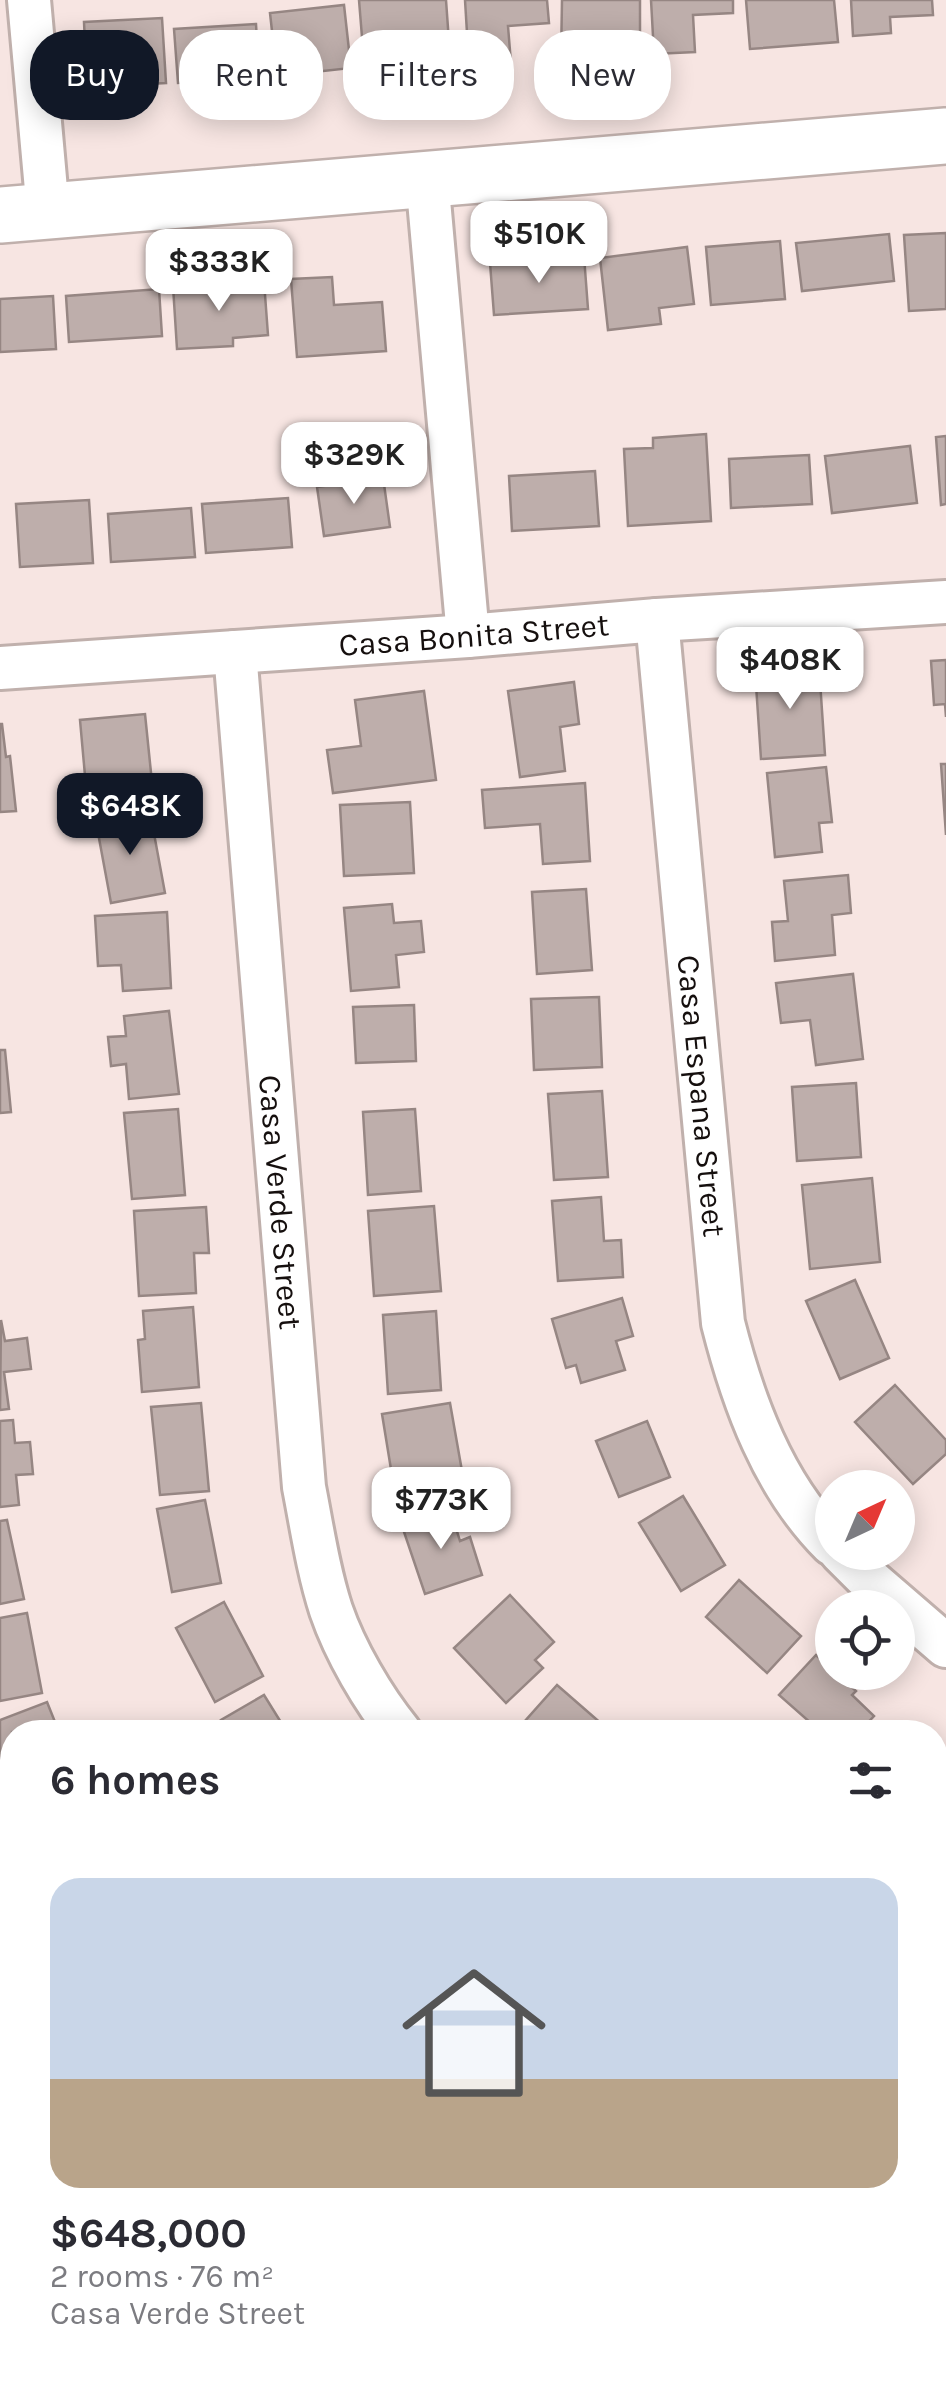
<!DOCTYPE html>
<html lang="en">
<head>
<meta charset="utf-8">
<style>
  :root { --surface:#fff; --page:#f2f2f3; --text:#2b2b33; --muted:#7c7c81; --accent:#111827 }
  body { margin:0; font-family:Karla,sans-serif; background:var(--page); color:var(--text); height:100vh; display:flex; flex-direction:column; font-size:38px; white-space:nowrap }
  * { box-sizing:border-box; margin:0 }
  p { font-size:32px; color:var(--muted) }
  .icon { flex:none; width:55px; height:55px; fill:none; stroke:currentColor; stroke-width:2; stroke-linecap:round; stroke-linejoin:round }
  .map { position:relative; flex:1; overflow:hidden }
  .drawer { position:absolute; left:0px; top:1720px; width:948px; height:672px; display:flex; flex-direction:column; background:var(--surface); border-radius:40px 40px 0 0; box-shadow:0 5px 25px #0003 }
  .drawer>* { flex:none }
  .guide { position:absolute; left:30px; top:30px; width:888px; height:90px; display:flex; gap:20px }
  .needle { width:65px; rotate:44deg }
  .fabs { position:absolute; left:815px; top:1470px; display:grid; gap:20px }
  .fabs a { display:grid; place-items:center; width:100px; height:100px; border-radius:50%; background:var(--surface); box-shadow:0 5px 25px #0003; font-size:50px }
  .price { position:absolute; translate:-50% -85px; padding:0 22px; border-radius:20px; background:#fff; color:#222; font-size:32px; line-height:65px; filter:drop-shadow(0 2px 5px #0008) }
  .price::after { content:''; position:absolute; left:50%; top:60px; width:30px; height:22px; margin-left:-15px; background:inherit; clip-path:polygon(0 0,100% 0,50% 100%) }
  .price.active { background:var(--accent); color:#fff }
  ul { padding:0; list-style:none }
  li { display:grid; align-content:center; gap:20px; height:530px; padding:0 50px }
  li span { display:grid; place-items:center; height:310px; border-radius:30px; color:#555 }
  li>.icon { margin-inline-start:auto }
  span .icon { width:180px; height:180px; fill:#fffc; stroke-width:1 }
  li b { font-size:42px }
  h2 { display:flex; justify-content:space-between; align-items:center; height:120px; padding:0 50px; font-size:42px }
  .chip { padding:0 35px; border-radius:40px; background:var(--surface); box-shadow:0 5px 25px #0003; font-size:35px; line-height:90px }
  .chip.active { background:var(--accent); color:#fff }
  .map>svg:first-child { display:block }
  .building { fill:#beaeab; stroke:#968683; stroke-width:2.5 }
  .lines { fill:none; stroke-linecap:round; stroke-linejoin:round }
  .street-casing { stroke:#c0b0ac; stroke-width:48 }
  .secondary-casing { stroke:#c0b0ac; stroke-width:60 }
  .street { stroke:#fff; stroke-width:42 }
  .secondary { stroke:#fff; stroke-width:55 }
  .labels { text-anchor:middle; dominant-baseline:central; stroke-width:8; stroke-linejoin:round; paint-order:stroke }
  .street-label { font-size:32px; fill:#150f0e; stroke:#fff }
</style>
</head>
<body>
<div class="map">
<svg width="946" height="2391" viewBox="0 0 946 2391">
  <rect width="100%" height="100%" fill="#f7e5e2"/>
  <!-- building -->
  <g class="building">
    <path d="M359 0H446L450 56 364 62Z"/>
    <path d="M465 0H547L549 23 508 26 511 63 469 66Z"/>
    <path d="M562 0H640V35H614V60L561 59Z"/>
    <path d="M651 0H733V13L693 15 695 52 654 54Z"/>
    <path d="M746 0H834L838 42 750 49Z"/>
    <path d="M851 0H932L933 15 890 17 891 33 853 36Z"/>
    <path d="M344 5 351 68 277 76 270 13Z"/>
    <path d="M162 18 166 83 87 87 84 22Z"/>
    <path d="M256 24 259 78 178 83 174 29Z"/>
    <path d="M946 233V309L909 311 904 235Z"/>
    <path d="M889 234 894 281 802 291 796 243Z"/>
    <path d="M780 241 785 299 711 305 706 247Z"/>
    <path d="M687 247 694 304 659 308 661 324 608 330 600 258Z"/>
    <path d="M584 256 588 309 494 315 490 263Z"/>
    <path d="M332 277 334 305 382 302 386 351 297 357 291 279Z"/>
    <path d="M264 281 268 335 233 338V346L177 349 173 286Z"/>
    <path d="M159 289 162 336 69 342 66 296Z"/>
    <path d="M53 296 56 349 0 352V299Z"/>
    <path d="M706 434 711 521 628 526 624 449 653 448V438Z"/>
    <path d="M946 436V504L941 505 936 437Z"/>
    <path d="M910 446 917 503 832 513 825 456Z"/>
    <path d="M809 455 812 504 731 508 729 459Z"/>
    <path d="M595 471 599 526 512 531 509 476Z"/>
    <path d="M383 477 390 527 324 536 317 487Z"/>
    <path d="M288 498 292 547 206 553 202 504Z"/>
    <path d="M89 500 93 563 20 567 16 504Z"/>
    <path d="M191 508 195 557 111 562 108 514Z"/>
    <path d="M946 660V717L945 704 934 705 931 661Z"/>
    <path d="M819 666 825 755 761 759 755 670Z"/>
    <path d="M574 682 579 724 560 727 565 771 520 777 508 691Z"/>
    <path d="M424 691 436 780 333 793 327 750 361 746 355 700Z"/>
    <path d="M145 714 154 802 88 809 80 720Z"/>
    <path d="M0 724H2L6 757 10 756 16 811 0 812Z"/>
    <path d="M941 764H946V835Z"/>
    <path d="M826 767 832 822 819 823 822 852 775 857 767 773Z"/>
    <path d="M585 783 590 861 543 864 540 824 485 828 482 790Z"/>
    <path d="M410 802 414 873 344 876 340 805Z"/>
    <path d="M150 812 165 893 111 903 96 822Z"/>
    <path d="M848 875 851 913 832 915 835 955 775 961 772 922 788 921 784 881Z"/>
    <path d="M586 889 592 970 537 974 532 892Z"/>
    <path d="M392 904 394 923 421 921 424 952 396 955 399 987 351 991 344 908Z"/>
    <path d="M167 912 171 988 123 991 121 965 98 966 95 916Z"/>
    <path d="M853 974 863 1059 816 1065 810 1020 781 1023 776 983Z"/>
    <path d="M599 997 602 1067 534 1070 531 999Z"/>
    <path d="M414 1005 416 1061 356 1063 353 1007Z"/>
    <path d="M169 1011 179 1094 129 1099 126 1064 111 1066 108 1037 126 1036 124 1016Z"/>
    <path d="M0 1050H5L11 1112 0 1113Z"/>
    <path d="M856 1083 861 1157 797 1161 792 1087Z"/>
    <path d="M602 1091 608 1177 554 1180 548 1094Z"/>
    <path d="M178 1109 185 1195 132 1199 124 1113Z"/>
    <path d="M415 1109 421 1191 368 1195 363 1112Z"/>
    <path d="M872 1178 880 1262 810 1269 802 1185Z"/>
    <path d="M601 1197 604 1241 621 1240 623 1277 558 1281 552 1201Z"/>
    <path d="M434 1206 441 1291 374 1296 368 1211Z"/>
    <path d="M206 1207 209 1253H194L196 1293 139 1296 134 1211Z"/>
    <path d="M855 1280 889 1358 840 1379 806 1301Z"/>
    <path d="M622 1298 633 1336 616 1341 625 1370 581 1383 576 1365 566 1368 552 1319Z"/>
    <path d="M193 1307 199 1387 142 1392 138 1340 145 1339 143 1311Z"/>
    <path d="M436 1311 441 1390 388 1394 383 1315Z"/>
    <path d="M1 1320 5 1341 27 1338 31 1369 4 1372 9 1409 0 1410Z"/>
    <path d="M895 1385 946 1440V1454L913 1484 855 1422Z"/>
    <path d="M201 1403 209 1491 160 1495 151 1407Z"/>
    <path d="M450 1403 465 1488 396 1500 382 1414Z"/>
    <path d="M13 1420 15 1443 30 1442 33 1474 16 1475 19 1505 0 1507V1421Z"/>
    <path d="M647 1421 670 1477 619 1497 596 1441Z"/>
    <path d="M683 1496 725 1565 681 1591 639 1523Z"/>
    <path d="M205 1500 221 1583 172 1592 157 1509Z"/>
    <path d="M450 1509 460 1541 470 1537 482 1575 425 1594 402 1526Z"/>
    <path d="M7 1520 24 1599 0 1604V1521Z"/>
    <path d="M739 1580 801 1636 767 1673 706 1617Z"/>
    <path d="M510 1595 554 1642 535 1660 543 1668 506 1703 454 1648Z"/>
    <path d="M224 1602 263 1676 215 1702 176 1628Z"/>
    <path d="M27 1613 42 1693 0 1701V1618Z"/>
    <path d="M816 1655 832 1670V1672H835L856 1691 852 1695 874 1716 859 1732H821L779 1695Z"/>
    <path d="M557 1685 611 1732H537L525 1721Z"/>
    <path d="M264 1695 287 1732H228L221 1720Z"/>
    <path d="M47 1702 59 1732H12V1793L10 1794 0 1769V1720Z"/>
    <path d="M935 1752 946 1762V1780L935 1792Z"/>
    <path d="M946 1817V1849L935 1838V1829Z"/>
    <path d="M0 2083 12 2094V2137L0 2151Z"/>
    <path d="M935 2102 946 2147V2163L935 2166Z"/>
    <path d="M946 2192V2268L935 2269V2193Z"/>
    <path d="M0 2270 12 2283V2290L2 2300 12 2310V2360L1 2372Z"/>
    <path d="M946 2290V2363L935 2364V2291Z"/>
    <path d="M935 2378H946V2391H893V2381L935 2380Z"/>
    <path d="M23 2380H49L56 2391H4Z"/>
    <path d="M227 2380H261L266 2391H202Z"/>
    <path d="M459 2380H531L533 2391H461Z"/>
    <path d="M652 2380H709L710 2391H653Z"/>
  </g>
  <g class="lines">
    <defs>
      <g id="street">
        <path d="M29 0 48 212"/>
        <path d="M427 178 468 636"/>
        <path id="s1" d="M657 620 723 1323C743 1402 773 1485 832 1544"/>
        <path id="s2" d="M235 652 304 1487C312 1528 318 1570 331 1610 345 1651 373 1699 400 1732"/>
        <path id="s3" d="M0 668 468 636 657 620 946 602"/>
        <path d="M841 1552 866 1577 946 1646"/>
        <path d="M0 1961 12 1975"/>
        <path d="M373 2380 376 2391"/>
        <path d="M804 2380 805 2391"/>
      </g>
      <path id="secondary" d="M0 215 946 136"/>
    </defs>
    <!-- street casing -->
    <use href="#street" class="street-casing"/>
    <!-- secondary casing -->
    <use href="#secondary" class="secondary-casing"/>
    <!-- street -->
    <use href="#street" class="street"/>
    <!-- secondary -->
    <use href="#secondary" class="secondary"/>
  </g>
  <g class="labels">
    <!-- street labels -->
    <g class="street-label">
      <text stroke="none"><textPath href="#s3" startOffset="475">Casa Bonita Street</textPath></text>
      <text stroke="none"><textPath href="#s1" startOffset="478">Casa Espana Street</textPath></text>
      <text stroke="none"><textPath href="#s2" startOffset="552">Casa Verde Street</textPath></text>
    </g>
  </g>
</svg>
<div class="fabs">
<a><svg class="needle" viewBox="-14 -14 28 28"><path d="M0-13l5 13h-10z" fill="#e53935"/><path d="M0 13l5-13h-10z" fill="#7c7c81"/></svg></a>
<a><svg class="icon" aria-label="locate" viewBox="0 0 24 24"><circle cx="12" cy="12" r="6"/><path d="M12 2v4M12 18v4M2 12h4M18 12h4"/></svg></a>
</div>
<b class="price" style="left:539px;top:286px">$510K</b>
<b class="price" style="left:219px;top:314px">$333K</b>
<b class="price" style="left:354px;top:507px">$329K</b>
<b class="price" style="left:790px;top:712px">$408K</b>
<b class="price active" style="left:130px;top:858px">$648K</b>
<b class="price" style="left:441px;top:1552px">$773K</b>
<div class="guide">
<a class="chip active">Buy</a>
<a class="chip">Rent</a>
<a class="chip">Filters</a>
<a class="chip">New</a>
</div>
<section class="drawer">
<h2>6 homes<svg class="icon" aria-label="filters" viewBox="0 0 24 24"><path d="M4 7h16M4 17h16"/><circle cx="9" cy="7" r="2"/><circle cx="15" cy="17" r="2"/></svg></h2>
<ul>
<li><span style="background:linear-gradient(#c9d6e8 65%,#b9a48a 0)"><svg class="icon" aria-label="home" viewBox="0 0 24 24"><path d="M3 11l9-7 9 7M6 9v11h12V9"/></svg></span><div><b>$648,000</b><p>2 rooms · 76 m²</p><p>Casa Verde Street</p></div></li>
</ul>
</section>
</div>
</body>
</html>
